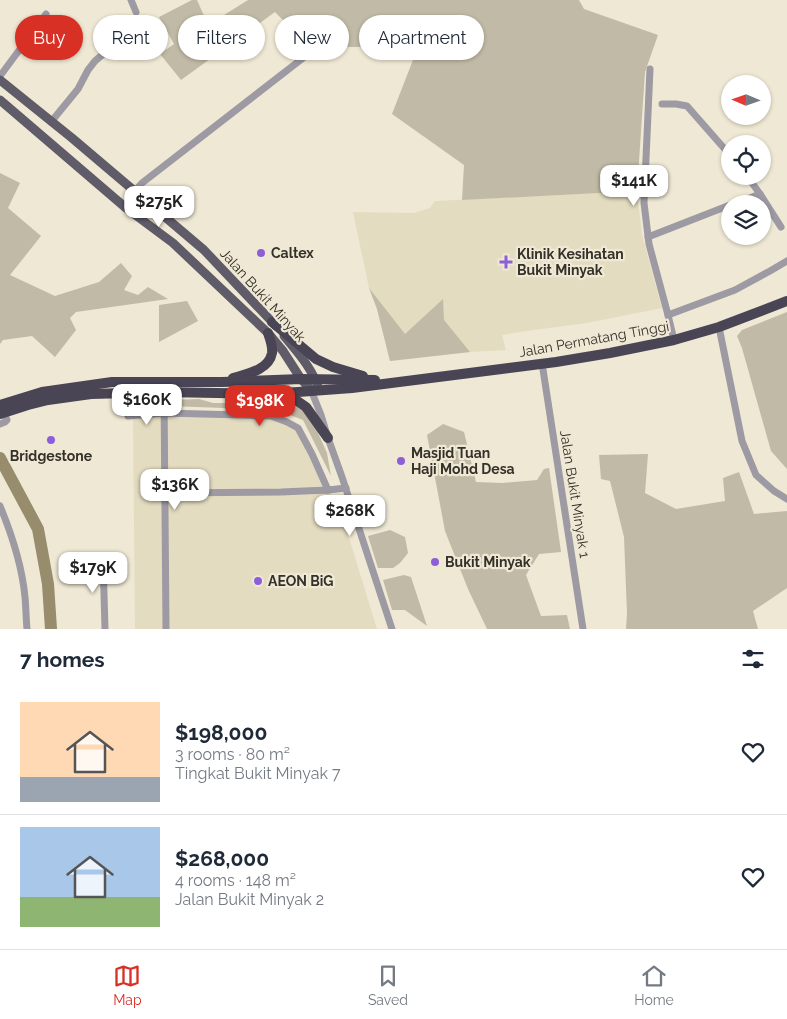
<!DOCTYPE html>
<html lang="en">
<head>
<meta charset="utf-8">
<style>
  :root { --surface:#fff; --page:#f2f2f3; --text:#1f2937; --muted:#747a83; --line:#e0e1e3; --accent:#d93025 }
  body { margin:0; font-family:Raleway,sans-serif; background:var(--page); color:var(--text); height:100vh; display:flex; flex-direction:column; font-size:19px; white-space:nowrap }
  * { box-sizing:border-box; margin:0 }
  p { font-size:16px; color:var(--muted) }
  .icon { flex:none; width:28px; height:28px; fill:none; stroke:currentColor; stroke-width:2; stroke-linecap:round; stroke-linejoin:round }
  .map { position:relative; height:629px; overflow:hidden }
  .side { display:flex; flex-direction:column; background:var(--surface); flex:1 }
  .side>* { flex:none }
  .guide { position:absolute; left:15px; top:15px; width:500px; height:45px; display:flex; gap:10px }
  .needle { width:32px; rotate:272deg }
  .controls { position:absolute; left:721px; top:75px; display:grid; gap:10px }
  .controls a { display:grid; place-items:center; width:50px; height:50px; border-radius:50%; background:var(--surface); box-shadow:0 1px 4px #0004; font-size:25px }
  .price { position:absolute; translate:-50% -42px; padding:0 11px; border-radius:10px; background:#fff; color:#222; font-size:16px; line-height:32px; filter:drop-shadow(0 1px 2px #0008) }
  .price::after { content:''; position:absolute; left:50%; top:30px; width:15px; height:11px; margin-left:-8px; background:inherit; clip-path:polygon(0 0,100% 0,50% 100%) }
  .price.on { background:var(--accent); color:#fff }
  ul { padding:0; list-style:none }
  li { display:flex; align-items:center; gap:15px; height:125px; padding:0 20px }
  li+li { border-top:1px solid var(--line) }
  li span { display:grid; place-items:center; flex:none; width:140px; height:100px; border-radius:0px; color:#555 }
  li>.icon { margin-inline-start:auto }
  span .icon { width:60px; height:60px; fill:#fffc; stroke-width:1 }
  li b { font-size:21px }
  h2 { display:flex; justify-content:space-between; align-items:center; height:60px; padding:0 20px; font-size:21px }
  .tag { padding:0 18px; border-radius:22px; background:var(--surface); box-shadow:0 1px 4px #0004; font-size:18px; line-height:45px }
  .tag.on { background:var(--accent); color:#fff }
  .dock { display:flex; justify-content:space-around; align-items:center; height:70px; border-top:1px solid var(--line); background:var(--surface); font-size:14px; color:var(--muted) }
  .dock a { display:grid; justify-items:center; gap:2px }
  .dock .on { color:var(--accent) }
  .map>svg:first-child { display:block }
  .built { fill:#e4dcc0 }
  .green { fill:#c1baa6 }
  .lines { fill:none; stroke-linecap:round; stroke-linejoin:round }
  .river { stroke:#978c6c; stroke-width:12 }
  .minor { stroke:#9d9aa3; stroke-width:7 }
  .major { stroke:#5f5b69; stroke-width:9 }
  .highway { stroke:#494555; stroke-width:10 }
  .poi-dot { fill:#8c5ed7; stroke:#efe8d4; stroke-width:2 }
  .labels { text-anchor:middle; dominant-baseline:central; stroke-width:4.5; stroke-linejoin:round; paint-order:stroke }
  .poi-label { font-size:14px; font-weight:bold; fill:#34312a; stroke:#efe8d4; text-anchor:start }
  .street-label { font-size:14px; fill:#34312a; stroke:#efe8d4 }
</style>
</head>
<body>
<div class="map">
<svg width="787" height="629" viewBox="0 0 787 629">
  <rect width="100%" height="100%" fill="#efe8d4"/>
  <!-- built -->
  <g class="built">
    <path d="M637 191 642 235 662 308 587 323 526 331 502 335 506 350 470 352 390 361 377 309 369 288 353 212 414 213 430 208 435 201Z"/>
    <path d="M133 416H271L298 428 328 490 339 505 377 629H135Z"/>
  </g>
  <!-- green -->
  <g class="green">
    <path d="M192 0H197L208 25 248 0H579L584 9 658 35 645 72 637 191 462 200 464 165 392 114 418 47H309L275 12 181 80 160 54 174 44 159 17Z"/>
    <path d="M0 173 20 183 8 208 41 236 10 275 55 296 99 282 121 263 132 276 124 290 138 295 148 287 168 299 76 312 70 318 76 330 55 357 32 336 3 340 0 344Z"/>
    <path d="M369 288 405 334 443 299 444 320 470 352 390 361 377 309Z"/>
    <path d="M187 301 198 321 159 342V305Z"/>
    <path d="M787 312V469L771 451 742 348 737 336 742 330Z"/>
    <path d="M199 399 213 403H225L241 401 285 400 301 405 315 426 327 453 331 476 303 420 277 410 170 406V403L173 400Z"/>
    <path d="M443 424 464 432 476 482 502 483 537 480 544 469 549 468 561 552 539 554 526 575 541 616 567 615 570 629H487L468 589 445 531 427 435Z"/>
    <path d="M648 454 645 493 676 509 725 501 723 478 739 472 754 514 787 511V588L753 611 758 629H626L627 613 624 537 610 481 601 479 599 455Z"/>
    <path d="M390 530 405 537 408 553 400 563 393 568H378L368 536Z"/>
    <path d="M404 575 411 577 427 626 405 610H392L383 580Z"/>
  </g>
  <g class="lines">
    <!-- river -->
    <path class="river" d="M0 458 38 529 48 584 51 629"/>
    <!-- minor -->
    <g class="minor">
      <path d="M131 0 136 12"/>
      <path d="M650 69 644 203 649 244 668 315 674 340"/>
      <path d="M0 76 46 14"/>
      <path d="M662 104H676L687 106 730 155"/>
      <path d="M51 122 78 89 88 70 95 61 121 39 142 27"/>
      <path d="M747 176 760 194 781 227"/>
      <path d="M134 192 142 183 303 58 302 53 283 26"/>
      <path d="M734 204 760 194"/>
      <path d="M648 237 730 205"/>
      <path d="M668 315 735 290 770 271 787 261"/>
      <path d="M719 327 742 441 756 475 774 491 787 499"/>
      <path d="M542 363 583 629"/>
      <path d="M311 390 321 415 328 438 342 477 392 629"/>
      <path d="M164 392 166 629"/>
      <path d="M128 416 164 413 242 415 271 416 287 422 298 428 312 454 328 490"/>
      <path d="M0 424 5 422 7 420 4 413"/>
      <path d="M164 493 281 492 328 490 346 488"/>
      <path d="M0 506C12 535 22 566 25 597 26 608 26 618 27 629"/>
      <path d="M103 558 105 629"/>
    </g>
    <!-- major -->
    <g class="major">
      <path d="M0 80 72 138 204 250 276 326"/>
      <path d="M0 100 126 208 173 243 268 333 283 351 301 379 311 390"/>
      <path d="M284 336C298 353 313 369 319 390"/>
    </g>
    <!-- highway -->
    <g class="highway">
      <path d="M272 322 316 359 333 367 363 376"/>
      <path d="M233 378C247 374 269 370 272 353 273 346 270 339 268 333"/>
      <path d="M279 396 296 400 306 407 328 438"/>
      <path d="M0 405 42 392 112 382H222L301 379 375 380"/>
      <path d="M0 414 28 405 48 400 91 394 164 392 271 394 352 388 556 362 610 353 674 340 719 327 787 301"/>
    </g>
  </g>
  <!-- markers -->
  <g class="poi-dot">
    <circle cx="261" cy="253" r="5"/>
    <path d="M503.5 254.5h5v5h5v5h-5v5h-5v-5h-5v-5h5z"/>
    <circle cx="51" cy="440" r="5"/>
    <circle cx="401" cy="461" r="5"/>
    <circle cx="435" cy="562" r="5"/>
    <circle cx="258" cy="581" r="5"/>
  </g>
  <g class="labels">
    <!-- poi labels -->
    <g class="poi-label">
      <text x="271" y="253">Caltex</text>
      <text x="517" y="254">Klinik Kesihatan<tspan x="517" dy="16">Bukit Minyak</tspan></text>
      <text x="411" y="453">Masjid Tuan<tspan x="411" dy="16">Haji Mohd Desa</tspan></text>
      <text x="51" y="456" text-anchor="middle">Bridgestone</text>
      <text x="445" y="562">Bukit Minyak</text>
      <text x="268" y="581">AEON BiG</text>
    </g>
    <!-- street labels -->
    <g class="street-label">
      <text transform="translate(263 295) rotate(48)">Jalan Bukit Minyak</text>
      <text transform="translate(594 339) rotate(-10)">Jalan Permatang Tinggi</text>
      <text transform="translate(575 494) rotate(81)">Jalan Bukit Minyak 1</text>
    </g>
  </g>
</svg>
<div class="controls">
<a><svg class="needle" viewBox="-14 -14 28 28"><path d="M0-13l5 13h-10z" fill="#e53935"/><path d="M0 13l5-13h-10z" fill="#747a83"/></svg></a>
<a><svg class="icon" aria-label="locate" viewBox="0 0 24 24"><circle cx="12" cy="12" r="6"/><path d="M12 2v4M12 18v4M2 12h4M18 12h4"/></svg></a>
<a><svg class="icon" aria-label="layers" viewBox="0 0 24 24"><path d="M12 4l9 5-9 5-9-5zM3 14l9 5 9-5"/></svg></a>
</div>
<b class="price" style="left:634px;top:207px">$141K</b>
<b class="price" style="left:159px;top:228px">$275K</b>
<b class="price" style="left:147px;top:426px">$160K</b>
<b class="price on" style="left:260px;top:427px">$198K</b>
<b class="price" style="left:175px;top:511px">$136K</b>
<b class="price" style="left:350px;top:537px">$268K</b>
<b class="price" style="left:93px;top:594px">$179K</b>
<div class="guide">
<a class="tag on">Buy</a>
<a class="tag">Rent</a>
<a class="tag">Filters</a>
<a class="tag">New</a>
<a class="tag">Apartment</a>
</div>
</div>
<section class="side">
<h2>7 homes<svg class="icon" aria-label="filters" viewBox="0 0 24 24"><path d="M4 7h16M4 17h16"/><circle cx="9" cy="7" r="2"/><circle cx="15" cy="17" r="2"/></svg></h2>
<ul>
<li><span style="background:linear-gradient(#ffd9b3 75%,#9aa5b1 0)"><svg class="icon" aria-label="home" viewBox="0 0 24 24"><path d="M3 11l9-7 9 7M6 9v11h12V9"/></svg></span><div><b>$198,000</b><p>3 rooms · 80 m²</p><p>Tingkat Bukit Minyak 7</p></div><svg class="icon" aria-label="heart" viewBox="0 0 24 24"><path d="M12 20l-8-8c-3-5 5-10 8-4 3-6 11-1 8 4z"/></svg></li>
<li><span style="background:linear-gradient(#a9c7e8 70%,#8fb573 0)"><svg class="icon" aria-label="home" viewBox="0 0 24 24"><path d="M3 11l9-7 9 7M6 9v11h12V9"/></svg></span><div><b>$268,000</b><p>4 rooms · 148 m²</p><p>Jalan Bukit Minyak 2</p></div><svg class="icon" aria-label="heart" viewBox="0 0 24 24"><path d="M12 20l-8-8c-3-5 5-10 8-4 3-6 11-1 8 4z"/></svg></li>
</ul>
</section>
<nav class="dock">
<a class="on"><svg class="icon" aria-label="map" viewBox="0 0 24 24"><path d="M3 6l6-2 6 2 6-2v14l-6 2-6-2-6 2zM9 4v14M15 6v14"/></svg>Map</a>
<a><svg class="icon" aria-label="saved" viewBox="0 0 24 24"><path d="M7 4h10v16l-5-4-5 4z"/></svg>Saved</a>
<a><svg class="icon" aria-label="home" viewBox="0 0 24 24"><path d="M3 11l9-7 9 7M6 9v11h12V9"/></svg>Home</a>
</nav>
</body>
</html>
